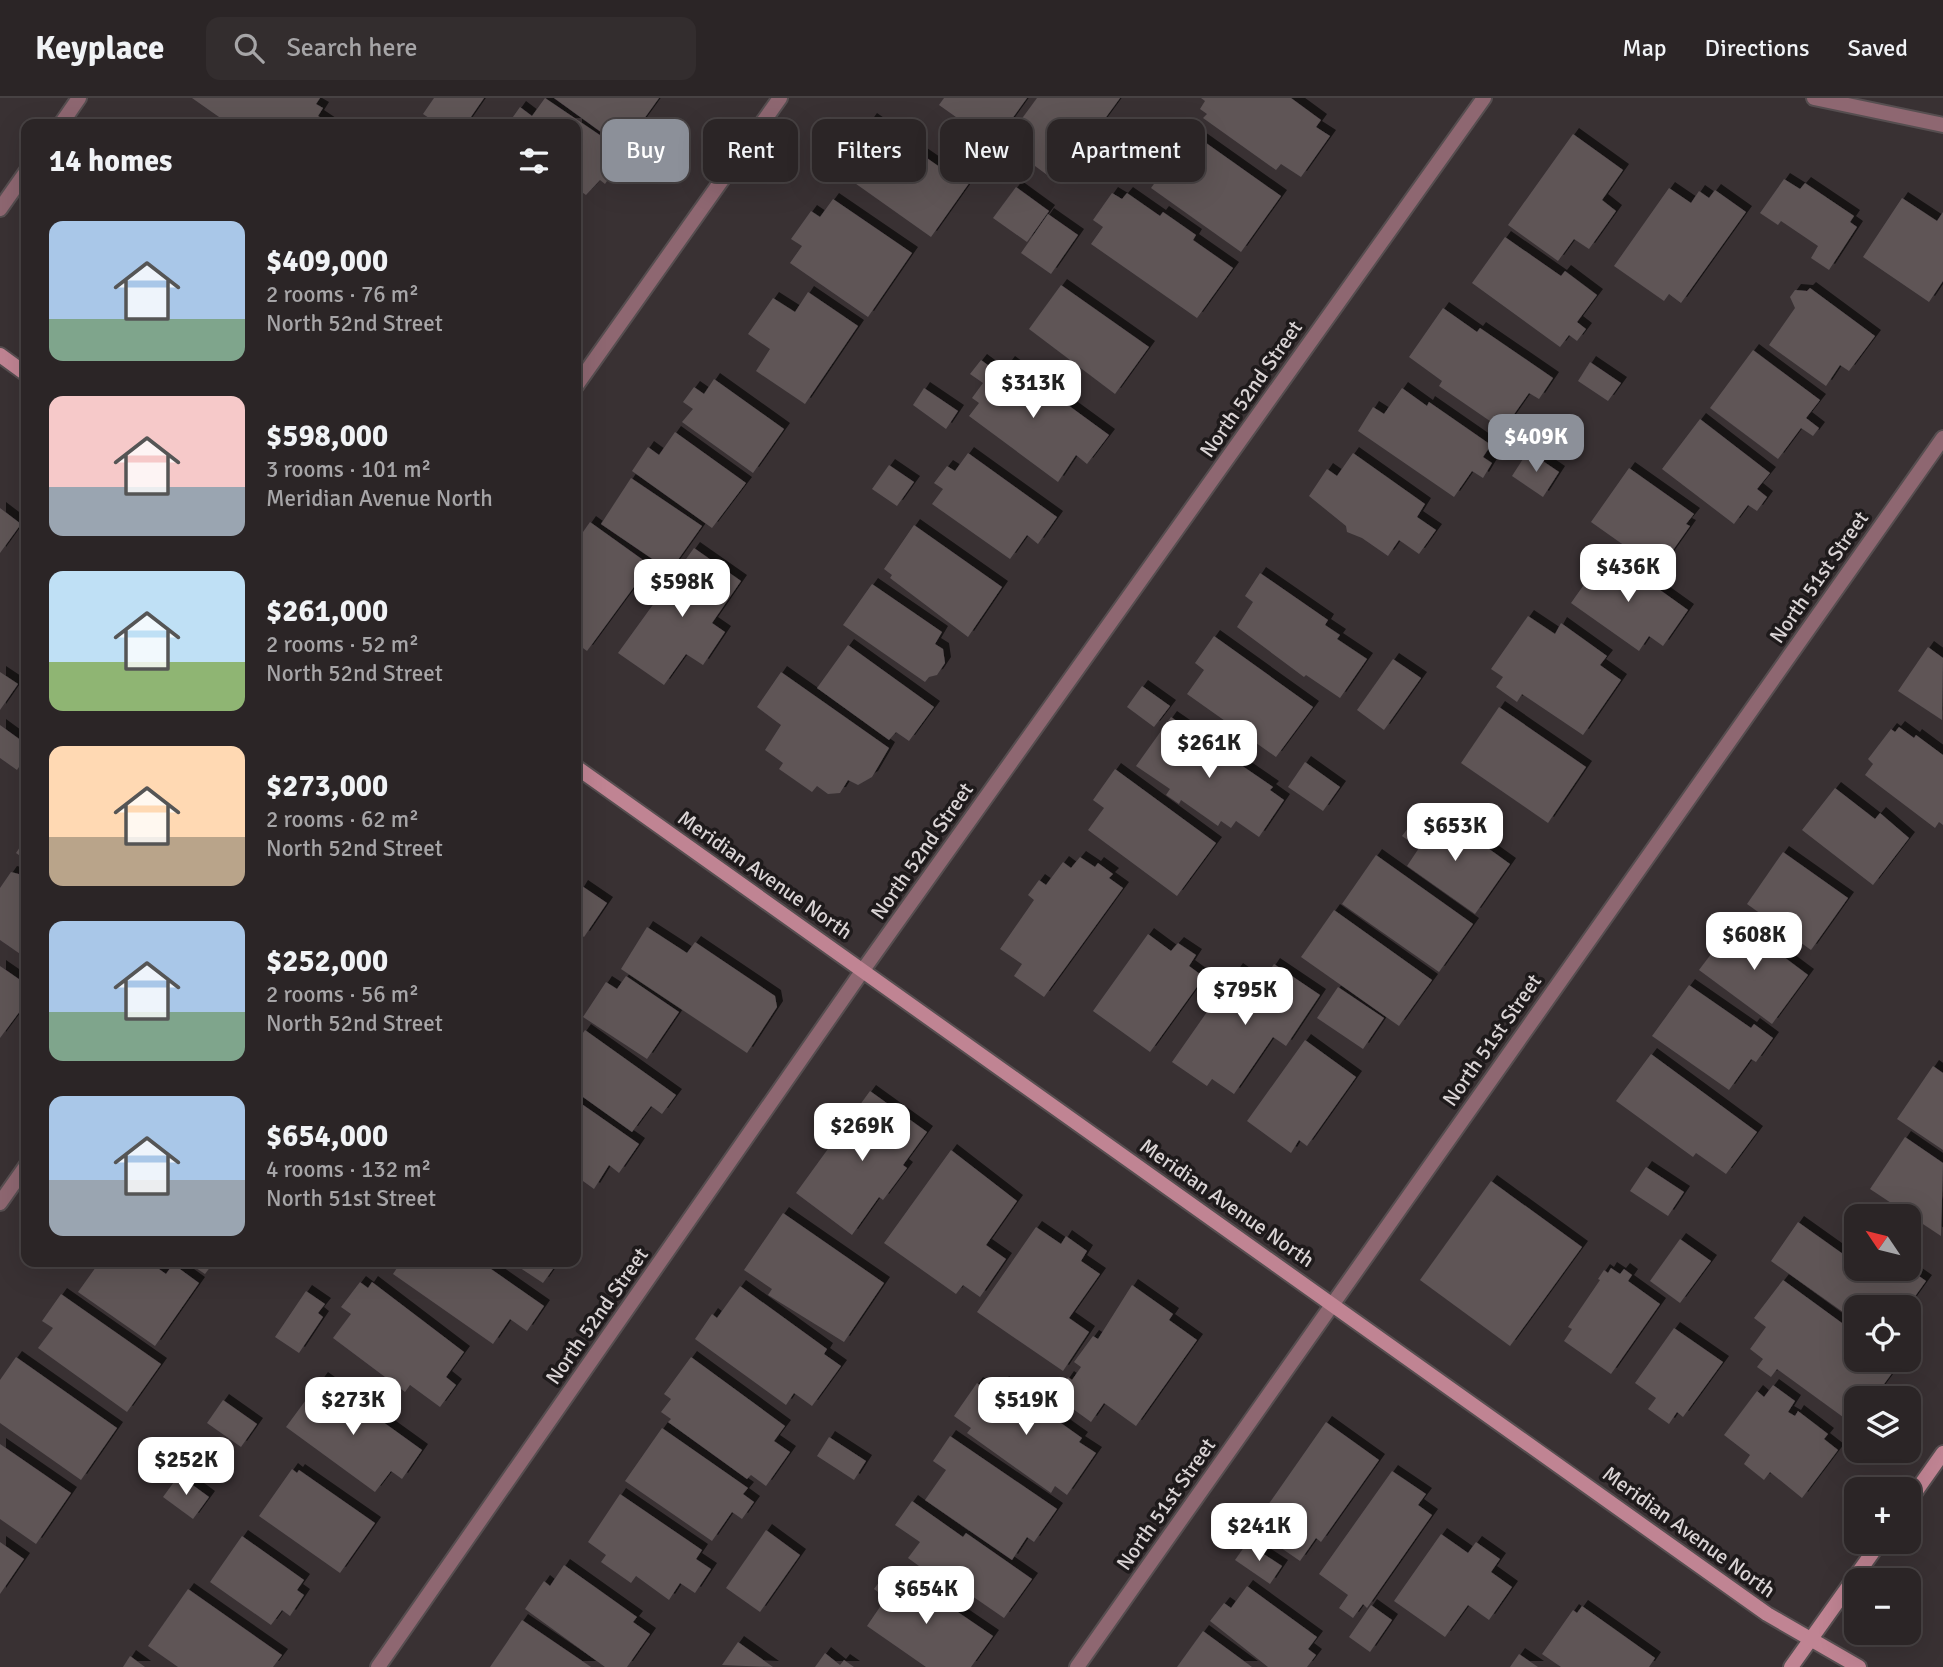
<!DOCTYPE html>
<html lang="en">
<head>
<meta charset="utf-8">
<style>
  :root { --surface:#2b2526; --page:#332d2e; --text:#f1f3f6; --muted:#a6a5a7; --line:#474243; --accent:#8c9099 }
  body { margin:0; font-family:Signika,sans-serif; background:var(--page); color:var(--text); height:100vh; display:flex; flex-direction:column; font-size:26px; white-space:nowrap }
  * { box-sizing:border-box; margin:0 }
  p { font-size:23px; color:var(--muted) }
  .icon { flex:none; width:38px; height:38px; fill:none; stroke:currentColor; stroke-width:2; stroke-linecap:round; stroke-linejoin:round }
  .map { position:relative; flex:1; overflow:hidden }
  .details { position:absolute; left:21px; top:21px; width:560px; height:1148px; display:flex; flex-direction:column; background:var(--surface); border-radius:14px; box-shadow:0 7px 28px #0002,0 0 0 2px var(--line) }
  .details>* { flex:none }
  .banner { position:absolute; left:602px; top:21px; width:665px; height:63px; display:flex; gap:14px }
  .needle { width:46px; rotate:305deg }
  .buttons { position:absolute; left:1844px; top:1106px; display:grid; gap:14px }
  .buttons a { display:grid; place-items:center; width:77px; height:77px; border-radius:14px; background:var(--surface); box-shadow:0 7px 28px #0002,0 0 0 2px var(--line); font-size:35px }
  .price { position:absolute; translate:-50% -60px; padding:0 16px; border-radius:14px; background:#fff; color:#222; font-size:23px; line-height:46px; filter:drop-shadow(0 2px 4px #0008) }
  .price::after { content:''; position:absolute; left:50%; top:42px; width:21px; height:16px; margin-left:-10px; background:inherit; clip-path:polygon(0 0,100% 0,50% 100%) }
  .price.current { background:var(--accent); color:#fff }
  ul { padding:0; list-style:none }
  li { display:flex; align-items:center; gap:21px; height:175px; padding:0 28px }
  li span { display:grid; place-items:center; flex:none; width:196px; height:140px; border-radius:14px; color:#555 }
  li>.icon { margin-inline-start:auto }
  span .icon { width:84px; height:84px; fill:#fffc; stroke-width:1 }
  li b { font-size:30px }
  h2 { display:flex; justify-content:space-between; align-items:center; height:84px; padding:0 28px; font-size:30px }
  .chip { padding:0 24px; border-radius:14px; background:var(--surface); box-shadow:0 7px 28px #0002,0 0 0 2px var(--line); font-size:24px; line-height:63px }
  .chip.current { background:var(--accent); color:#fff }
  header { display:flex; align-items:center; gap:42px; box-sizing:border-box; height:98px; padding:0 35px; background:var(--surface); border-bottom:2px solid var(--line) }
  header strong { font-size:33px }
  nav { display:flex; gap:38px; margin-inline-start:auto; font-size:24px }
  .search { width:490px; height:63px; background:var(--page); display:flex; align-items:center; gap:18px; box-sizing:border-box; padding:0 24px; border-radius:14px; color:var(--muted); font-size:26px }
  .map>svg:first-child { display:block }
  .building { fill:#5e5557; filter:url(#shadow) }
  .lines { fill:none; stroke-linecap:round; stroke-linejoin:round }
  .street-casing { stroke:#564e50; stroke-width:18 }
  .secondary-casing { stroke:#564e50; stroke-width:18 }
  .street { stroke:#8e6771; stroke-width:14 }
  .secondary { stroke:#c08493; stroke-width:14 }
  .labels { text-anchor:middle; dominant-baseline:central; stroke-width:7; stroke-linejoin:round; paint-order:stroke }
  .street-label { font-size:21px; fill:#dad4d5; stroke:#1e1a1b }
</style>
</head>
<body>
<header>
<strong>Keyplace</strong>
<div class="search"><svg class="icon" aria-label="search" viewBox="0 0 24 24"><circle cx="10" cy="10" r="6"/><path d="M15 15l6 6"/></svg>Search here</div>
<nav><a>Map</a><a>Directions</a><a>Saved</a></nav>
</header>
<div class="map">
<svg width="1943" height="1569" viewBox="0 0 1943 1569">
  <defs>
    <filter id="shadow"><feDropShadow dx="6" dy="-6" stdDeviation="0" flood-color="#0009"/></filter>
  </defs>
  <rect width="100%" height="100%" fill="#393133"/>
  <!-- building -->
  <g class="building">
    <path d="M192 0H320L316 6 323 10 318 18 330 26H229Z"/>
    <path d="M434 0H484L466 26H438L423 16Z"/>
    <path d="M545 0 619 50 611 61 614 63 611 68 615 71 605 86 600 82 586 97 576 90V26H508L520 9 532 18Z"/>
    <path d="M554 0H659L623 50Z"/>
    <path d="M944 0H1027L994 46 939 7Z"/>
    <path d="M1037 0H1120L1058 85 1004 45Z"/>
    <path d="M1201 0H1291L1321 22 1316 29 1330 38 1301 79 1281 66 1276 72 1203 20 1207 16 1200 11 1205 3Z"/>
    <path d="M871 21 944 72 949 65 972 81 931 139 835 71Z"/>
    <path d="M1192 35 1281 98 1241 154 1151 90 1162 75 1153 68 1170 44 1181 51Z"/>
    <path d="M1573 36 1623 72 1602 102 1616 113 1589 151 1574 141 1558 163 1508 127Z"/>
    <path d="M1784 81 1800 91 1805 85 1854 118 1850 124 1857 129 1829 172 1811 160 1818 148 1781 123 1778 127 1760 115Z"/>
    <path d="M1016 89 1049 113 1027 144 993 120Z"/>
    <path d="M1669 90 1691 105 1699 93 1709 100 1715 92 1746 114 1681 205 1669 196 1664 203 1614 168Z"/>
    <path d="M1112 95 1122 101 1127 95 1160 118 1163 114 1196 137 1193 142 1233 170 1197 220 1091 146 1103 129 1093 122Z"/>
    <path d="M1902 100 1937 123 1943 114V183L1929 204 1863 159Z"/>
    <path d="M833 101 912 155 868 219 790 165 802 148 791 141 811 113 820 119Z"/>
    <path d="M1048 116 1078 137 1051 176 1021 155Z"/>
    <path d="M1505 139 1561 178 1565 173 1597 197 1577 224 1586 231 1577 243 1569 237 1560 249 1472 185Z"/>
    <path d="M1061 187 1149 249 1115 296 1029 231Z"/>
    <path d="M1810 190 1875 238 1849 273 1840 267 1826 288 1769 247 1795 210 1790 199 1795 192 1807 193Z"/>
    <path d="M808 194 858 228 805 306 756 273 770 251 748 236 773 200 795 214Z"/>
    <path d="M1443 210 1477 234 1480 230 1553 280 1539 301 1529 295 1503 332 1439 288 1442 283 1409 259Z"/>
    <path d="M1753 252 1820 302 1806 320 1819 330 1813 338 1801 330 1778 361 1710 310Z"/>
    <path d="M981 262 1000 276 1009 264 1109 337 1087 366 1076 357 1058 384 969 318 979 305 972 300 983 285 970 276Z"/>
    <path d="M1590 264 1621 285 1608 303 1578 283Z"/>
    <path d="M714 281 784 331 753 375 682 324 693 311 683 304 694 289 704 296Z"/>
    <path d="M924 290 958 313 946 331 913 307Z"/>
    <path d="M1402 290 1427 308 1429 304 1491 347 1483 359 1492 365 1483 380 1472 373 1454 399 1358 333 1373 309 1384 316Z"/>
    <path d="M1700 321 1770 375 1757 391 1767 399 1757 413 1748 407 1734 426 1662 371Z"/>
    <path d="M675 334 746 385 712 430 632 373 648 349 659 357Z"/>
    <path d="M1528 353 1559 374 1543 399 1512 378Z"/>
    <path d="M968 355 1057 419 1038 446 1027 437 1010 461 932 406 943 391 934 385 947 368 955 373Z"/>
    <path d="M1353 355 1425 406 1417 419 1436 432 1419 456 1399 442 1388 458 1362 440 1347 434 1346 428 1309 398 1327 371 1337 378Z"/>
    <path d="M889 367 914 384 897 408 872 391Z"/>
    <path d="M1629 370 1694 416 1686 426 1690 428 1659 472 1591 424Z"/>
    <path d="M631 380 702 428 670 473 601 426Z"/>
    <path d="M0 410 21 426 0 455Z"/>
    <path d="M590 424 650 467 587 553 576 545V444Z"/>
    <path d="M914 427 1002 489 968 539 890 480 892 477 884 471Z"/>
    <path d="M694 450 741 483 712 525 725 534 703 567 686 556 664 587 618 555Z"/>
    <path d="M1607 454 1688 512 1663 548 1649 538 1639 553 1571 505Z"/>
    <path d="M1260 475 1328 522 1325 527 1340 537 1337 541 1367 561 1340 600 1306 577 1304 579 1237 529 1253 504 1245 498Z"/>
    <path d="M872 486 942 534 935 546 943 551 945 565 937 577 929 579 925 584 843 527Z"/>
    <path d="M1528 518 1555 536 1561 525 1607 558 1600 567 1621 582 1583 637 1522 596 1517 604 1496 589 1503 579 1491 571Z"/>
    <path d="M1214 538 1313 609 1276 659 1187 596 1204 572 1195 565Z"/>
    <path d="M848 547 934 609 909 643 896 634 889 642 817 590Z"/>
    <path d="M1928 549 1943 560 1942 622 1898 593Z"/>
    <path d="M1393 561 1421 580 1384 632 1357 612Z"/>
    <path d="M0 574 18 586 0 612Z"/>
    <path d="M781 574 889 650 872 679 858 687 848 682 840 695 828 696 817 688 812 694 779 671 783 665 765 652 781 627 757 609Z"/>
    <path d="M1142 588 1170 608 1154 629 1127 609Z"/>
    <path d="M1499 609 1586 669 1548 725 1461 665Z"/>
    <path d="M1171 619 1273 689 1270 692 1284 702 1259 739 1236 723 1231 730 1221 723 1218 728 1181 702 1179 706 1166 697 1170 691 1136 668Z"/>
    <path d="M0 627 26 646V658L17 672 0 660Z"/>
    <path d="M1899 629 1914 640 1916 637 1943 657V727L1939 724 1935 730 1865 677 1873 666 1868 661 1891 631 1895 634Z"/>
    <path d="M1305 664 1340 689 1323 713 1288 689Z"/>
    <path d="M1115 671 1216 745 1177 798 1088 732 1104 710 1093 702Z"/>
    <path d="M1835 690 1875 721 1880 715 1909 740 1873 787 1802 732Z"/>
    <path d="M1446 720 1510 766 1475 816 1407 768 1419 750 1402 738 1415 721 1435 735Z"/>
    <path d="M26 724V762L16 755 26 740 19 735Z"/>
    <path d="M1783 754 1848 800 1811 852 1747 806Z"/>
    <path d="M1376 757 1473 826 1439 874 1342 806Z"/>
    <path d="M1080 759 1095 769 1098 765 1113 776 1109 780 1123 790 1044 899 1014 878 1022 866 1000 851 1034 802 1028 797 1039 782 1046 787 1063 764 1071 770Z"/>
    <path d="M11 774 26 778V860L0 842V790Z"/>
    <path d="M582 788 607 805 584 839 576 834V798Z"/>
    <path d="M1334 812 1432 882 1399 928 1301 859Z"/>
    <path d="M1736 823 1808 877 1772 926 1699 872Z"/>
    <path d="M647 829 687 855 695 844 775 898 777 909 747 955 621 871Z"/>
    <path d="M1148 836 1171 853 1178 845 1196 857 1189 868 1204 879 1150 954 1093 913Z"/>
    <path d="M1274 866 1320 897 1286 948 1273 939 1234 996 1212 981 1207 988 1172 964 1237 871 1260 887Z"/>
    <path d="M0 868 26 886V905L0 940Z"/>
    <path d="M626 878 679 914 647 961 583 919 606 884 617 891Z"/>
    <path d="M1689 887 1751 930 1754 926 1773 940 1756 964 1751 961 1729 992 1652 938Z"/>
    <path d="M1338 889 1384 920 1363 951 1317 920Z"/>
    <path d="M585 932 676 997 662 1016 651 1008 632 1034 576 994V945Z"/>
    <path d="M1305 942 1356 979 1307 1048 1299 1042 1291 1055 1247 1023Z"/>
    <path d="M1651 956 1757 1034 1726 1076 1696 1055 1693 1059 1616 1003Z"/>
    <path d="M1933 968 1943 975V1052L1897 1021Z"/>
    <path d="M870 993 927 1034 903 1067 907 1070 883 1102 879 1099 852 1137 796 1095Z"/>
    <path d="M576 1002 639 1046 619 1075 609 1067 594 1091 576 1078Z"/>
    <path d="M1905 1039 1943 1065 1941 1138 1870 1091Z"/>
    <path d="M951 1052 1017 1103 986 1147 1006 1161 980 1199 963 1187 956 1196 884 1145Z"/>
    <path d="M1646 1069 1684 1094 1668 1118 1630 1093Z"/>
    <path d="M1491 1083 1582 1149 1510 1248 1420 1182Z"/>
    <path d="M783 1115 884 1185 844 1244 768 1197 772 1191 744 1172Z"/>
    <path d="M1798 1124 1850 1161 1857 1152V1171H1909L1926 1183 1911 1204 1900 1197 1891 1209H1857V1224L1771 1163Z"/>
    <path d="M1036 1129 1061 1146 1066 1138 1087 1153 1081 1163 1100 1176 1069 1220 1089 1234 1063 1273 977 1214Z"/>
    <path d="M1680 1141 1711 1163 1680 1205 1650 1183Z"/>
    <path d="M89 1164H149L166 1176 173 1166 199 1185 155 1248 78 1194 96 1169Z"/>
    <path d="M187 1164H214L205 1176Z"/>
    <path d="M401 1164H481L544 1208 527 1233 510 1221 493 1246 393 1176Z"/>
    <path d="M511 1164H558L543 1185Z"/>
    <path d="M1611 1170 1620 1176 1624 1171 1632 1177 1628 1183 1660 1206 1611 1276 1564 1243 1572 1231 1568 1229 1600 1182 1598 1181 1604 1172 1608 1175Z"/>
    <path d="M1783 1182 1857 1236V1262H1891L1898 1267 1876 1297 1865 1289 1843 1319 1777 1271 1771 1279 1757 1269 1763 1261 1750 1251 1766 1229 1754 1220Z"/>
    <path d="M360 1184 368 1190 372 1184 464 1254 446 1279 456 1287 440 1309 410 1287 405 1294 333 1240 351 1216 341 1209Z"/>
    <path d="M1132 1187 1173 1216 1169 1222 1197 1242 1136 1328 1104 1305 1091 1324 1055 1298 1068 1279 1072 1282 1081 1269 1074 1264 1093 1238 1098 1241Z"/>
    <path d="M740 1188 827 1251 824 1256 841 1268 812 1308 794 1295 786 1307 695 1241 712 1216 717 1220Z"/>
    <path d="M306 1193 325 1206 318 1215 323 1219 299 1255 275 1239Z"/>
    <path d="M61 1196 161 1266 127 1314 38 1250 53 1230 42 1223Z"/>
    <path d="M1674 1230 1723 1264 1683 1319 1677 1314 1669 1326 1648 1311 1656 1300 1635 1285Z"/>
    <path d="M16 1259 117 1330 81 1382 0 1325V1282Z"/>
    <path d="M691 1259 785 1328 774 1343 790 1354 766 1388 751 1377 747 1381 668 1324 671 1321 661 1314 671 1301 664 1296Z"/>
    <path d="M322 1280 422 1352 402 1381 391 1373 375 1394 286 1329Z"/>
    <path d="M1003 1284 1082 1340 1079 1344 1096 1355 1067 1397 1055 1388 1051 1395 967 1335 971 1330 954 1318 977 1285 994 1297Z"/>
    <path d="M1773 1287 1795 1303 1788 1314 1795 1318 1798 1313 1828 1336 1824 1341 1838 1352 1802 1400 1770 1374 1764 1382 1744 1366 1750 1357 1724 1337 1757 1293 1764 1299Z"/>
    <path d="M223 1302 257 1326 241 1349 207 1325Z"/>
    <path d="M1326 1324 1379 1362 1321 1444 1316 1440 1300 1463 1252 1430Z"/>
    <path d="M662 1330 748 1390 743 1396 754 1404 742 1421 732 1414 712 1443 625 1383Z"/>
    <path d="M950 1338 1057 1411 1034 1444 1027 1439 1012 1462 925 1402 946 1372 933 1363Z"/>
    <path d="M829 1339 866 1363 854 1382 817 1358Z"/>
    <path d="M0 1346 71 1395 36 1446 0 1421Z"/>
    <path d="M292 1371 297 1375 299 1372 375 1425 340 1475 259 1418Z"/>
    <path d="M1392 1373 1426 1396 1418 1407 1432 1417 1367 1510 1363 1506 1353 1520 1339 1510 1348 1497 1319 1476Z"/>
    <path d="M179 1377 209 1399 193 1421 163 1399Z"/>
    <path d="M620 1396 702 1452 696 1461 711 1471 695 1495 680 1485 669 1502 636 1478 631 1485 601 1464 606 1457 588 1444Z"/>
    <path d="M912 1403 963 1439 966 1435 1032 1481 1004 1520 933 1471 930 1476 908 1460 920 1444 895 1427Z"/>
    <path d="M766 1432 800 1457 760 1514 726 1490Z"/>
    <path d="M1441 1436 1468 1455 1476 1444 1500 1461 1491 1474 1512 1489 1489 1522 1468 1507 1445 1539 1394 1503Z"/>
    <path d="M242 1438 304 1482 297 1492 304 1497 290 1518 282 1512 271 1527 210 1484Z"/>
    <path d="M0 1444 24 1461 0 1496Z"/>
    <path d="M1247 1445 1282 1468 1270 1486 1235 1462Z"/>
    <path d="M564 1467 637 1519 633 1524 650 1536 627 1569H605L525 1511 544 1483 550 1488Z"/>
    <path d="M885 1476 897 1484 902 1476 993 1538 971 1569H926L867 1528 886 1500 874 1491Z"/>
    <path d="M1247 1488 1317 1539 1308 1551 1316 1557 1307 1569H1268L1210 1523 1224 1505 1231 1510Z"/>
    <path d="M188 1491 282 1557 273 1569H178L148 1548Z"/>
    <path d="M1371 1507 1392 1522 1370 1554 1349 1539Z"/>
    <path d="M1582 1508 1655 1560 1649 1569H1561L1542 1556 1573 1512 1577 1515Z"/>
    <path d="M522 1522 591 1569H490Z"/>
    <path d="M1203 1533 1252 1569H1177Z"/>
    <path d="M738 1544 773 1569 722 1567Z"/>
    <path d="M825 1555 840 1567 844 1562 854 1569H815Z"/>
    <path d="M1519 1556 1538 1569H1510Z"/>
    <path d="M130 1558 145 1569H123Z"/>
  </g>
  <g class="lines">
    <defs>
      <g id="street">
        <path d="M1814 0 1943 27"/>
        <path d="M61 26 79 0"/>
        <path d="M0 111 26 74"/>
        <path d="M576 288 780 0"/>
        <path d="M0 1105 26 1068"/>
        <path d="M378 1569 863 872 1484 0"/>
        <path d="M1077 1569 1943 340"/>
      </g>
      <g id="secondary">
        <path d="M0 257 26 276"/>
        <path d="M576 669 1767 1516 1859 1569"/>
        <path d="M1909 1403 1943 1355"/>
        <path d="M1791 1569 1880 1444"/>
      </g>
    </defs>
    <!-- street casing -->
    <use href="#street" class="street-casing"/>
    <!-- secondary casing -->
    <use href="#secondary" class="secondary-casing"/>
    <!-- street -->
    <use href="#street" class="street"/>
    <!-- secondary -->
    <use href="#secondary" class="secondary"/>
  </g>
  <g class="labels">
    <!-- street labels -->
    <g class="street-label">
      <text transform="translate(1251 291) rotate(-55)">North 52nd Street</text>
      <text transform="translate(1819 479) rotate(-55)">North 51st Street</text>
      <text transform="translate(922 753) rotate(-55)">North 52nd Street</text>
      <text transform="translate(765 777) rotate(35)">Meridian Avenue North</text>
      <text transform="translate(1492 942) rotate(-55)">North 51st Street</text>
      <text transform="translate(1227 1105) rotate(35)">Meridian Avenue North</text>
      <text transform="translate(597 1218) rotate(-55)">North 52nd Street</text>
      <text transform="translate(1166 1406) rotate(-55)">North 51st Street</text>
      <text transform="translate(1689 1434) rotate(36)">Meridian Avenue North</text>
    </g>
  </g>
</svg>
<div class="buttons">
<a><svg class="needle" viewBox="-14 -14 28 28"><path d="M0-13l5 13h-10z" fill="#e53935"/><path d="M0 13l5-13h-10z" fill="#a6a5a7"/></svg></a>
<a><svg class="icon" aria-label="locate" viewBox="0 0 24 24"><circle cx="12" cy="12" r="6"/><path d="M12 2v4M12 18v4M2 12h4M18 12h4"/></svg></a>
<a><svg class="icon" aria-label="layers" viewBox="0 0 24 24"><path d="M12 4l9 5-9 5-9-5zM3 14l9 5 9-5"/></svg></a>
<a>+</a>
<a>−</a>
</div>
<b class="price" style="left:1033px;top:322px">$313K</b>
<b class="price current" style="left:1536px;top:376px">$409K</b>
<b class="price" style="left:1628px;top:506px">$436K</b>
<b class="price" style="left:682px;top:521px">$598K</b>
<b class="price" style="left:1209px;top:682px">$261K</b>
<b class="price" style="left:1455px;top:765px">$653K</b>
<b class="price" style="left:1754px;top:874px">$608K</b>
<b class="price" style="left:1245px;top:929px">$795K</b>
<b class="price" style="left:862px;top:1065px">$269K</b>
<b class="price" style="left:353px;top:1339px">$273K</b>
<b class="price" style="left:1026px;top:1339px">$519K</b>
<b class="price" style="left:186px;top:1399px">$252K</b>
<b class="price" style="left:1259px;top:1465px">$241K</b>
<b class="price" style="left:926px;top:1528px">$654K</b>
<div class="banner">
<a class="chip current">Buy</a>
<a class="chip">Rent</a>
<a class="chip">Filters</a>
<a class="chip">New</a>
<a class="chip">Apartment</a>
</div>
<section class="details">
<h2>14 homes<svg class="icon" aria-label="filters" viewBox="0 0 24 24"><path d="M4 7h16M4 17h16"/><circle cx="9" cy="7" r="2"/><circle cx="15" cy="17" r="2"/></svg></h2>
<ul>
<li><span style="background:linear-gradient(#a9c7e8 70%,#7fa58c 0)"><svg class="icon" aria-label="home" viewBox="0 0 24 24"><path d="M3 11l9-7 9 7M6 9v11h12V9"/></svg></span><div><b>$409,000</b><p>2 rooms · 76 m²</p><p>North 52nd Street</p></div></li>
<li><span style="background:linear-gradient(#f6c9c9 65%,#9aa5b1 0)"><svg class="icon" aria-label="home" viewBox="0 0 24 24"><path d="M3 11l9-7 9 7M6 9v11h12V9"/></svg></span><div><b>$598,000</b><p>3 rooms · 101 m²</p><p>Meridian Avenue North</p></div></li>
<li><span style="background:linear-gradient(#bfe0f5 65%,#8fb573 0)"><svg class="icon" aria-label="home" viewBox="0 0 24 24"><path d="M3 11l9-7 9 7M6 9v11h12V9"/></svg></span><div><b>$261,000</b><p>2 rooms · 52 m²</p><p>North 52nd Street</p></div></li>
<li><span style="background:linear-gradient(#ffd9b3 65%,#b9a48a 0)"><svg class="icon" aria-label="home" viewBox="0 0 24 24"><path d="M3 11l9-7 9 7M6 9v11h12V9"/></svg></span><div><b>$273,000</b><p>2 rooms · 62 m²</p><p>North 52nd Street</p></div></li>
<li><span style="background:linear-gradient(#a9c7e8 65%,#7fa58c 0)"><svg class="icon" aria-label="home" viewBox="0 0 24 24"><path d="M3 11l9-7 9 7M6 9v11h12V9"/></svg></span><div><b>$252,000</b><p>2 rooms · 56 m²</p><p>North 52nd Street</p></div></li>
<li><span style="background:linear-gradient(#a9c7e8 60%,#9aa5b1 0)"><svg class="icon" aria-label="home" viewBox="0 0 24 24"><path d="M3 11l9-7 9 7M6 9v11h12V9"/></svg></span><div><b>$654,000</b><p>4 rooms · 132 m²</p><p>North 51st Street</p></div></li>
</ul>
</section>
</div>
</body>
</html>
